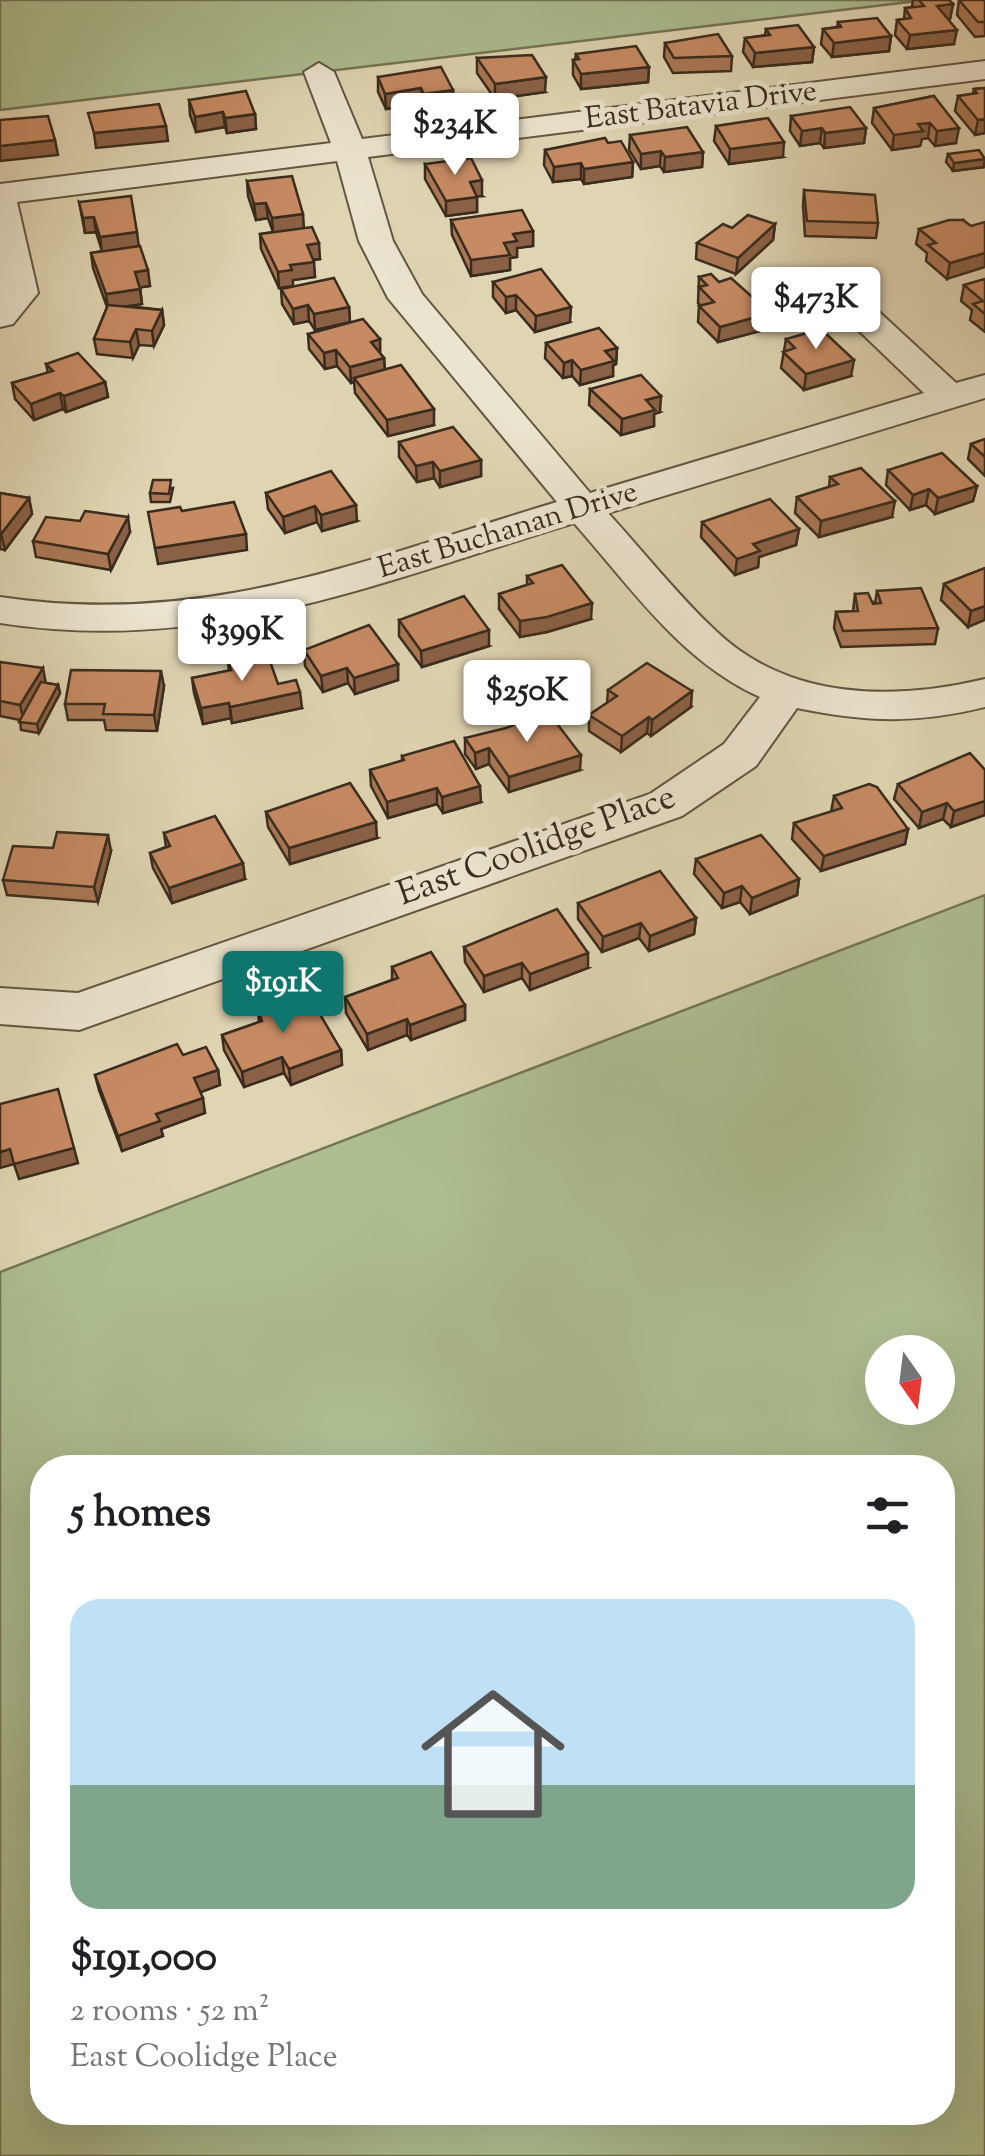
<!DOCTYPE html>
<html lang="en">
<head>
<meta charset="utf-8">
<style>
  :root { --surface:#fff; --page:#f6f6f6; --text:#202124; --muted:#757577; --accent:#0f766e }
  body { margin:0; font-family:"Sorts Mill Goudy",serif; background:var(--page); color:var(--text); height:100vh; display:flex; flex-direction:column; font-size:38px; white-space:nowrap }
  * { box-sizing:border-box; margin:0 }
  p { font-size:32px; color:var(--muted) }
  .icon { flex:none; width:55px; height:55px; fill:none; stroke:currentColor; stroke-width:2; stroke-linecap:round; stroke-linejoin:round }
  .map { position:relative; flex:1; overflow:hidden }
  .drawer { position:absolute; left:30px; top:1455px; width:925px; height:670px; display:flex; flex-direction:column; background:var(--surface); border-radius:40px; box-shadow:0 10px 40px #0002 }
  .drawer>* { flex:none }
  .needle { width:65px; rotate:166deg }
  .controls { position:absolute; left:865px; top:1335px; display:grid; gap:20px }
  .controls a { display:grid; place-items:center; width:90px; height:90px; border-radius:50%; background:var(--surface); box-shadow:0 10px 40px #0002; font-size:50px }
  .price { position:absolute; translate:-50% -85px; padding:0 22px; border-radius:10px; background:#fff; color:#222; font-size:32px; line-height:65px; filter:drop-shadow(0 2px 5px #0008) }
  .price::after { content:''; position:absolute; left:50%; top:60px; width:30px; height:22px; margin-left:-15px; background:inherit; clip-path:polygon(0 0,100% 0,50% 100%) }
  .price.on { background:var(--accent); color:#fff }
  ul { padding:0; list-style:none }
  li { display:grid; align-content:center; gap:20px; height:530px; padding:0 40px }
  li span { display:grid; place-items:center; height:310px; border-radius:30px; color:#555 }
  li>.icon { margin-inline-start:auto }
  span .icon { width:180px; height:180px; fill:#fffc; stroke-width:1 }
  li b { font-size:42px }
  h2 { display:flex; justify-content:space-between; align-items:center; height:120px; padding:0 40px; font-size:42px }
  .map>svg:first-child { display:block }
  .green { fill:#adbe91; stroke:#737558; stroke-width:2.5; fill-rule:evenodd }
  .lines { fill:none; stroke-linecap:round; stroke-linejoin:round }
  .minor-casing { stroke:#635643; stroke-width:4 }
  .minor { fill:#ebe4ce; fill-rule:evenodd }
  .wall { fill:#ab7856; stroke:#392c1e; stroke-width:2.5 }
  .shaded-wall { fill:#8b6146; stroke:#392c1e; stroke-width:2.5 }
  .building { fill:#c78b64; stroke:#392c1e; stroke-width:2.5 }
  .labels { text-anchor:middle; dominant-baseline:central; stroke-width:10; stroke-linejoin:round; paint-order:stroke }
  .far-street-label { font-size:30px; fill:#392c1e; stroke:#ebe4ce }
  .street-label { font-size:35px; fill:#392c1e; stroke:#ebe4ce }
</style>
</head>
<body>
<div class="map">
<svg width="985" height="2156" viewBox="0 0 985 2156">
  <rect width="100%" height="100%" fill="#e0d5b3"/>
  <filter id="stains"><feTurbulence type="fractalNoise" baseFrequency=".002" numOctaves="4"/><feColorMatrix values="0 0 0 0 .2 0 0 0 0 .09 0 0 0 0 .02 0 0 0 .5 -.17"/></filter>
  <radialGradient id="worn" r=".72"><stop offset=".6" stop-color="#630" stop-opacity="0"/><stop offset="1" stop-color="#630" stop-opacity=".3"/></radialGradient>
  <!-- green -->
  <g class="green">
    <path d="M0 0H926L0 110Z"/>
    <path d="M985 895V2156H0V1272ZM882 1352H938V1408H882ZM42 1468H942V2112H42Z"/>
  </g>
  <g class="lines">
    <defs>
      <path id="minor" d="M985 61V79L368 157 393 241 422 294 590 493 924 393 827 300 821 293 827 286H851L956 383 985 375V398L608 513C644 552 678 596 717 632 789 700 894 701 985 679V707C916 724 866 722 797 708L756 766 682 816 79 1030 0 1024V988L78 993 650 794 724 744 760 697C681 662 630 586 574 523 377 583 210 655 0 623V597C206 628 363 560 557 502L388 298 359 241 337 161 17 202 38 293 13 324 0 327V184L331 143 304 72 319 63 334 72 362 139Z"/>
    </defs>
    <!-- minor casing -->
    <use href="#minor" class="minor-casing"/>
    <!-- minor -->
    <use href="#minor" class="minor"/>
  </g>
  <!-- wall -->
  <g class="wall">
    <path d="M913 0H949L953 4 950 19H948L954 44 907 49 895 35 897 20 904 19 905 8 912 7Z"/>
    <path d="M959 0H985V36L975 37 957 15Z"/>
    <path d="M838 22 891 36 889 51 832 57 821 44 823 29 837 27Z"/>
    <path d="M766 29 814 47 812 62 753 67 743 52 745 38 765 35Z"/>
    <path d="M665 43 732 56 731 71 673 73 664 57Z"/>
    <path d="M576 54 649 67 648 82 581 89 573 75V60H575Z"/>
    <path d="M477 58 545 92 495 99 477 73Z"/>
    <path d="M378 77 453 90V105L424 109 422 103 386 109 378 92Z"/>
    <path d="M985 88V133L975 135 955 111 958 96 973 94 974 89Z"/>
    <path d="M934 96 956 143 935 146 928 138 922 139 920 146 892 150 872 123 874 108Z"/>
    <path d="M189 100 255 114 256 129 227 133 225 127 196 132 190 115Z"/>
    <path d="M791 116 866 128 864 143 824 148 820 143 800 146 790 131Z"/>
    <path d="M716 126 783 157 729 164 714 141Z"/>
    <path d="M630 135 703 152 702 167 664 172 660 166 641 169 629 150Z"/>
    <path d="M608 143 633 162 632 177 584 184 581 179 553 182 544 165 545 150Z"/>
    <path d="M948 154 984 167 953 171 946 162Z"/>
    <path d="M425 164 482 196H477V212L446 216 425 179Z"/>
    <path d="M247 181 304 228 320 259 313 260 315 277 293 280 279 288 261 249 260 234 273 232 268 218 256 220 248 196Z"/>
    <path d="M804 190 878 223 876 238 805 236 803 206Z"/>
    <path d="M79 202 139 246 150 286 140 287 142 304 128 306 162 310 164 325 154 346 139 345 133 358 97 354 94 339 107 307 93 268 91 253 102 251 96 232 85 233Z"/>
    <path d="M451 220 533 231V246L517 248V257L510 258V270L471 276 452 235Z"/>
    <path d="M963 220 947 279 926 261 927 253 916 244 919 229Z"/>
    <path d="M775 224 773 240 736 274 696 259 697 243 732 228Z"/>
    <path d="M699 277 768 329 718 342 698 322 699 306H701L698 303Z"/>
    <path d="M985 279V332L970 320 972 310 961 301 964 285Z"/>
    <path d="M493 282 570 322 535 332 516 310 506 313 493 297Z"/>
    <path d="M281 289 349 307 350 322 315 330 309 321 294 324 282 304Z"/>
    <path d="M308 334 380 339V353L384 358 385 369 434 425 388 436 355 393 354 382 351 383 337 366 325 369 309 349Z"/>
    <path d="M786 339 851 376 804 390 781 368Z"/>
    <path d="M546 343 617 348 616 364 613 365V376L580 385 572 376 563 378 545 358Z"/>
    <path d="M46 364 105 382 108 397 66 412 63 409 34 420 15 399 12 383 48 373Z"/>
    <path d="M590 389 660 412 654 414V426L621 435 589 405Z"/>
    <path d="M985 439V476L968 459 971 444Z"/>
    <path d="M399 442 481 460V476L440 487 434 478 417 482 399 457Z"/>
    <path d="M888 470 977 486 973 501 935 514 926 505 910 510 886 485Z"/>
    <path d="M830 477 892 517 819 537 795 513 797 497 829 487Z"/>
    <path d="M173 488 170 502H151L150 493Z"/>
    <path d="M0 493 29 498 32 514 5 550 0 549Z"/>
    <path d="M266 493 357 521 322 531 317 522 285 533 268 509Z"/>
    <path d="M80 521 130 532 111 570 36 557 33 541Z"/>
    <path d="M702 522 799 529 796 545 759 557 758 567 735 575 701 537Z"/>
    <path d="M985 568 968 627 941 600 944 584Z"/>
    <path d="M527 576 591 619 547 632 520 637 499 609V594L527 585Z"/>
    <path d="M877 591 938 628 935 644 841 647 834 628 836 612 853 611 855 594 875 603Z"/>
    <path d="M399 620 489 646 422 667 399 636Z"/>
    <path d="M304 650 398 664V680L355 694 348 683 323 692 305 666Z"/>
    <path d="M228 661 278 684 302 708 232 723 231 718 203 724 194 693 192 678 229 671Z"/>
    <path d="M0 662 46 683 58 685 60 693 39 733 21 730 20 720 0 716Z"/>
    <path d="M164 686 157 731 106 730 104 720H68L65 704Z"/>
    <path d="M608 690 691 707 651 736 647 733 621 752 589 731V715L607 703Z"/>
    <path d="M465 738 580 770 509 792 489 764 476 769 465 754Z"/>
    <path d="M402 756 481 802 443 813 437 804 388 818 371 786 370 770 402 761Z"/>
    <path d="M985 770V815L951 827 943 819 919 828 894 799 898 784Z"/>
    <path d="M834 796 908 829 905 844 821 871 792 839 794 823 831 812Z"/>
    <path d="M266 812 377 838 290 864 268 827Z"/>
    <path d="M164 833 245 879 172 903 153 868 150 853 166 847Z"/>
    <path d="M111 851 98 902 7 895 3 880Z"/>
    <path d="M696 859 799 879 797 895 750 914 740 902 722 908 694 874Z"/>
    <path d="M578 903 696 918 694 934 649 951 639 938 602 952 578 919Z"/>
    <path d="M464 947 588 968 530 990 522 978 484 992 465 962Z"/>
    <path d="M392 967 465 1005V1020L411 1040 407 1035 368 1050 346 1013 345 997 392 980Z"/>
    <path d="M258 1010 341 1050 342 1065 291 1085 284 1073 244 1087 224 1050 222 1035 259 1022Z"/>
    <path d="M183 1055 218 1070 220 1085 200 1092 205 1113 161 1129 163 1136 122 1151 99 1090 95 1075Z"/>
  </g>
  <!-- shaded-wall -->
  <g class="shaded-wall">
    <path d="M953 4 950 19 935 21 937 6Z"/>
    <path d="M957 30 954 44 907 49 910 35Z"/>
    <path d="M891 36 889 51 832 57 834 43Z"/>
    <path d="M814 47 812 62 753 67 755 53Z"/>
    <path d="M649 67 648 82 581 89V74Z"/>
    <path d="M546 77 545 92 495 99V84Z"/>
    <path d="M421 88 422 103 386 109 385 94Z"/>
    <path d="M453 90V105L424 109V94Z"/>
    <path d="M223 112 225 127 196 132 195 117Z"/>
    <path d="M255 114 256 129 227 133 225 118Z"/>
    <path d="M985 119V133L975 135 978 120Z"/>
    <path d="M930 123 928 138 922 139 920 146 892 150 894 135 918 124Z"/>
    <path d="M166 126 168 141 96 148 94 133Z"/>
    <path d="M822 128 820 143 800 146 802 131Z"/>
    <path d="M866 128 864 143 824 148 825 133Z"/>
    <path d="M959 128 956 143 935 146 937 131Z"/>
    <path d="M55 140 58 155 0 161V146Z"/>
    <path d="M784 142 783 157 729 164 730 149Z"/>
    <path d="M661 151 660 166 641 169V154Z"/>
    <path d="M703 152 702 167 664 172 665 157Z"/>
    <path d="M985 159 984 167 953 171 954 163Z"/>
    <path d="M633 162 632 177 584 184V169Z"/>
    <path d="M581 163V179L553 182 554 167Z"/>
    <path d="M482 180V196L470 197V182Z"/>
    <path d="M477 197V212L446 216V201Z"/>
    <path d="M266 203 268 218 256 220 254 204Z"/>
    <path d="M303 214 304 229 273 233 272 218Z"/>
    <path d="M94 217 96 232 85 233 83 218Z"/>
    <path d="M775 224 773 240 736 274 738 258Z"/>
    <path d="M533 231V246L517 248V257L510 258V270L471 276V260L504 243 513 234Z"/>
    <path d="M137 232 139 248 102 253 100 237Z"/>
    <path d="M319 243 320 259 308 260 307 245Z"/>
    <path d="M985 253V267L947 279 950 263Z"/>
    <path d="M314 262 315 277 293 280V286L279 288 278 272 290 265Z"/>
    <path d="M148 270 150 286 137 288 135 272Z"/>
    <path d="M140 289 142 304 108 309 106 294Z"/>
    <path d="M516 295V310L506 313V297Z"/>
    <path d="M308 305 309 321 294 324 293 309Z"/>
    <path d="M349 307 350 322 315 330 314 314Z"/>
    <path d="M571 307 570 322 535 332 536 316Z"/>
    <path d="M162 310 164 325 154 346 152 331Z"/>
    <path d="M770 313 768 329 718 342 720 327Z"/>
    <path d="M136 329 139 345 133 358 130 342Z"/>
    <path d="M380 339V355L371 342Z"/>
    <path d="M617 348 616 364 613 365V376L580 385 581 370 605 351Z"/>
    <path d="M336 350 337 366 325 369 324 353Z"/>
    <path d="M384 358 385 373 354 378V382L351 383 350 367Z"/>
    <path d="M572 360V376L563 378 564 363Z"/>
    <path d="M854 360 851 376 804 390 806 374Z"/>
    <path d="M105 382 108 397 66 412 64 396Z"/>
    <path d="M60 393 63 409 34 420 31 404Z"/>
    <path d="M661 396 660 412 654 414V426L621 435 622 419 646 400Z"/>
    <path d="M434 409V425L388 436 387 420Z"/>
    <path d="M481 460V476L440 487V471Z"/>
    <path d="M433 462 434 478 417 482 416 466Z"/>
    <path d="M977 486 973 501 935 514 938 498Z"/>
    <path d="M929 489 926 505 910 510 913 495Z"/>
    <path d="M29 498 32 514 5 550 1 534Z"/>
    <path d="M895 501 892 517 819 537 821 521Z"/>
    <path d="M356 505 357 521 322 531 321 515Z"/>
    <path d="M315 506 317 522 285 533 283 517Z"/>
    <path d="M128 517 130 532 111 570 108 554Z"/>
    <path d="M799 529 796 545 759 557 758 567 735 575 737 559 753 544Z"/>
    <path d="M246 534 247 550 158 564 155 548Z"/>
    <path d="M592 603 591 619 547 632 520 637V621Z"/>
    <path d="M985 606V620L968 627 971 611Z"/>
    <path d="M489 630V646L422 667 421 651Z"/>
    <path d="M398 664V680L355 694 354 678Z"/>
    <path d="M43 668 46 684 24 721 20 705Z"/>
    <path d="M347 668 348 683 323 692 321 676Z"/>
    <path d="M161 671 164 686 157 731 154 715Z"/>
    <path d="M58 685 60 693 39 733 37 724Z"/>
    <path d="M692 691 691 707 651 736 652 720Z"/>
    <path d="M300 692 302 708 232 723 230 707Z"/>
    <path d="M229 703 231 718 203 724 201 708Z"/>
    <path d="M649 717 647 733 621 752 622 736Z"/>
    <path d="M489 748V764L476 769 475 753Z"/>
    <path d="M581 755 580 770 509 792V777Z"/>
    <path d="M480 786 481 802 443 813 442 797Z"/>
    <path d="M437 788V804L388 818 387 802Z"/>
    <path d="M985 801V815L951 827 954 811Z"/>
    <path d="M947 803 943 819 919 828 922 812Z"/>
    <path d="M376 822 377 838 290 864 289 848Z"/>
    <path d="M908 829 905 844 821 871 824 856Z"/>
    <path d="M108 835 111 851 98 902 94 887Z"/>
    <path d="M243 863 245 879 172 903 169 888Z"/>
    <path d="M799 879 797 895 750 914 752 898Z"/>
    <path d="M742 886 740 902 722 908 724 893Z"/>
    <path d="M696 918 694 934 649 951 650 936Z"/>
    <path d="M641 923 639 938 602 952 603 937Z"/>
    <path d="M588 953V968L530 990V974Z"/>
    <path d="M522 963V978L484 992V976Z"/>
    <path d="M465 1005V1020L411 1040 410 1025Z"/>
    <path d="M407 1019V1035L368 1050 367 1034Z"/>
    <path d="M341 1050 342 1065 291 1085 289 1069Z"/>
    <path d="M282 1057 284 1073 244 1087 242 1072Z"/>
    <path d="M218 1070 220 1085 196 1094 194 1078Z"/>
    <path d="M203 1098 205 1113 161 1129 163 1136 122 1151 118 1136 156 1114Z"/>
    <path d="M74 1148 78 1163 19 1179 14 1164 0 1168V1152L10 1149Z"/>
  </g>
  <!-- building -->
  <g class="building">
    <path d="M919 0H949L953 4 937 6 957 30 910 35 897 20 911 18 905 8 924 6Z"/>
    <path d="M959 0H985V22H978Z"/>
    <path d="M877 18 891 36 834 43 823 29 841 27 838 22Z"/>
    <path d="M798 25 814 47 755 53 745 38 770 35 766 29Z"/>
    <path d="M718 34 732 56 674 58 665 43Z"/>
    <path d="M636 46 649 67 581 74 573 60 579 59 576 54Z"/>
    <path d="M532 55 546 77 495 84 477 58Z"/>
    <path d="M441 67 453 90 424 94 421 88 385 94 378 77Z"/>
    <path d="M985 88V119L978 120 958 96 977 93 974 89Z"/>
    <path d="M246 91 255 114 225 118 223 112 195 117 189 100Z"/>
    <path d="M934 96 959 128 937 131 930 123 918 124 923 131 894 135 874 108Z"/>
    <path d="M159 104 166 126 94 133 88 113Z"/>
    <path d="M850 107 866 128 825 133 822 128 802 131 791 116Z"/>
    <path d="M48 116 55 140 0 146V120Z"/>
    <path d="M768 118 784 142 730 149 716 126Z"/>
    <path d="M687 127 703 152 665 157 661 151 641 154 630 135Z"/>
    <path d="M605 138 608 143 621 141 633 162 584 169 581 163 554 167 545 150Z"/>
    <path d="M979 150 985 159 954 163 948 154Z"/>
    <path d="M471 158 482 180 470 182 477 197 446 201 425 164Z"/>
    <path d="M292 176 303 214 272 218 266 203 254 204 247 181Z"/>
    <path d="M804 190 875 195 878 223 807 221Z"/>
    <path d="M131 196 137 232 100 237 94 217 83 218 79 202Z"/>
    <path d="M522 210 533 231 513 234 517 241 504 243 510 255 471 260 451 220Z"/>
    <path d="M748 215 775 224 738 258 697 243 723 224 732 228Z"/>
    <path d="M949 220H963L971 226 985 222V253L950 263 928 245 936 243 919 229Z"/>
    <path d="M312 227 319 243 307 245 314 262 290 265 292 270 278 272 260 234Z"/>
    <path d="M140 246 148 270 135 272 140 289 106 294 91 253Z"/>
    <path d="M541 269 571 307 536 316 516 295 506 297 493 282Z"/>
    <path d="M711 274 719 282 731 278 770 313 720 327 699 306 714 302 699 287 707 285 699 277Z"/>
    <path d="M334 278 349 307 314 314 308 305 293 309 281 289Z"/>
    <path d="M985 279V314L973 304 983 301 964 285Z"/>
    <path d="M108 305 162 310 152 331 136 329 130 342 94 339Z"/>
    <path d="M363 319 380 339 371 342 384 358 350 367 336 350 324 353 308 334Z"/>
    <path d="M599 328 617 348 605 351 614 361 581 370 572 360 564 363 546 343Z"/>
    <path d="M821 329 854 360 806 374 783 352 795 348 786 339Z"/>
    <path d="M78 353 105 382 64 396 60 393 31 404 12 383 53 371 46 364Z"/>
    <path d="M401 365 434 409 387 420 354 378Z"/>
    <path d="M641 375 661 396 646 400 655 410 622 419 590 389Z"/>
    <path d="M453 427 481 460 440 471 433 462 416 466 399 442Z"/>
    <path d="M985 439V457L971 444Z"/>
    <path d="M942 453 977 486 938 498 929 489 913 495 888 470Z"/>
    <path d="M861 468 895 501 821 521 797 497 838 484 830 477Z"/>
    <path d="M331 471 356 505 321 515 315 506 283 517 266 493Z"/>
    <path d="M153 480H171L169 494 150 493Z"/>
    <path d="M0 493 29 498 1 534 0 533Z"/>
    <path d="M770 499 799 529 753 544 760 551 737 559 702 522Z"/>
    <path d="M234 502 246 534 155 548 148 512 180 507 182 511Z"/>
    <path d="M85 511 128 517 108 554 33 541 46 517 80 521Z"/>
    <path d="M562 565 592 603 547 617 520 621 499 594 533 583 527 576Z"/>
    <path d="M985 568V606L971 611 944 584Z"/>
    <path d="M921 588 938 628 843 631 836 612 858 611 855 594 868 593 873 604 881 603 877 591Z"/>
    <path d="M464 596 489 630 421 651 399 620Z"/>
    <path d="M369 625 398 664 354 678 347 668 321 676 304 650Z"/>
    <path d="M267 653 278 684 296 680 300 692 230 707 229 703 201 708 192 678 231 670 228 661Z"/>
    <path d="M0 662 43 668 20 705 0 701Z"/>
    <path d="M647 663 692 691 652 720 649 717 622 736 589 715 617 696 608 690Z"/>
    <path d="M71 670 161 671 154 715 103 714 105 704H65Z"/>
    <path d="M41 682 58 685 37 724 19 722Z"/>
    <path d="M548 712 581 755 509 777 489 748 475 753 465 738 506 728Z"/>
    <path d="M454 741 480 786 442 797 437 788 387 802 370 770 404 760 402 756Z"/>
    <path d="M970 753 985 770V801L954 811 947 803 922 812 898 784Z"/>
    <path d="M350 783 376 822 289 848 266 812Z"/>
    <path d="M869 784 877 787 908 829 824 856 794 823 842 808 834 796Z"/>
    <path d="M215 816 243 863 169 888 150 853 170 846 164 833Z"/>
    <path d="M57 832 108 835 94 887 3 880 13 846 53 848Z"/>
    <path d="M761 835 799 879 752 898 742 886 724 893 696 859Z"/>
    <path d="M660 871 696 918 650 936 641 923 603 937 578 903Z"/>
    <path d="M557 909 588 953 530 974 522 963 484 976 464 947Z"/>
    <path d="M431 952 465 1005 410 1025 407 1019 367 1034 345 997 398 978 392 967Z"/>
    <path d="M308 994 341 1050 289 1069 282 1057 242 1072 222 1035 262 1021 258 1010Z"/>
    <path d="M177 1044 183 1055 206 1047 218 1070 194 1078 203 1098 156 1114 160 1121 118 1136 95 1075Z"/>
    <path d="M58 1089 74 1148 14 1164 10 1149 0 1152V1104Z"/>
  </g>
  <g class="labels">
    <!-- far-street labels -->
    <g class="far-street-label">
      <text transform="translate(701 106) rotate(-7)">East Batavia Drive</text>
      <text transform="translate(508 531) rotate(-17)">East Buchanan Drive</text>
    </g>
    <!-- street labels -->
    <g class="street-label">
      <text transform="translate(537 847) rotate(-20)">East Coolidge Place</text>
    </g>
  </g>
  <rect width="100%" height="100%" filter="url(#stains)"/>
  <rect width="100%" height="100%" fill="url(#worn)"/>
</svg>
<div class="controls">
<a><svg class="needle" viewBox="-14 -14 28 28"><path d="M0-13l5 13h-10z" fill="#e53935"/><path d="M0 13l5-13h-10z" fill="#757577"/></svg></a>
</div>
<b class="price" style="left:455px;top:178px">$234K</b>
<b class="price" style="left:816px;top:352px">$473K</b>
<b class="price" style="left:242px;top:684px">$399K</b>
<b class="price" style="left:527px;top:745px">$250K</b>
<b class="price on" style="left:283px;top:1036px">$191K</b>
<section class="drawer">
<h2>5 homes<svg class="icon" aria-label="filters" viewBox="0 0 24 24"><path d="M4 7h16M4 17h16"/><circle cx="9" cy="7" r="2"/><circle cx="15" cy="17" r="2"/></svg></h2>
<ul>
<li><span style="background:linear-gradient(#bfe0f5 60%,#7fa58c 0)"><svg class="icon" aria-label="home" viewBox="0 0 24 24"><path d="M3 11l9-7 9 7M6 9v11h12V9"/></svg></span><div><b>$191,000</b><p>2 rooms · 52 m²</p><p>East Coolidge Place</p></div></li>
</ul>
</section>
</div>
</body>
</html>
